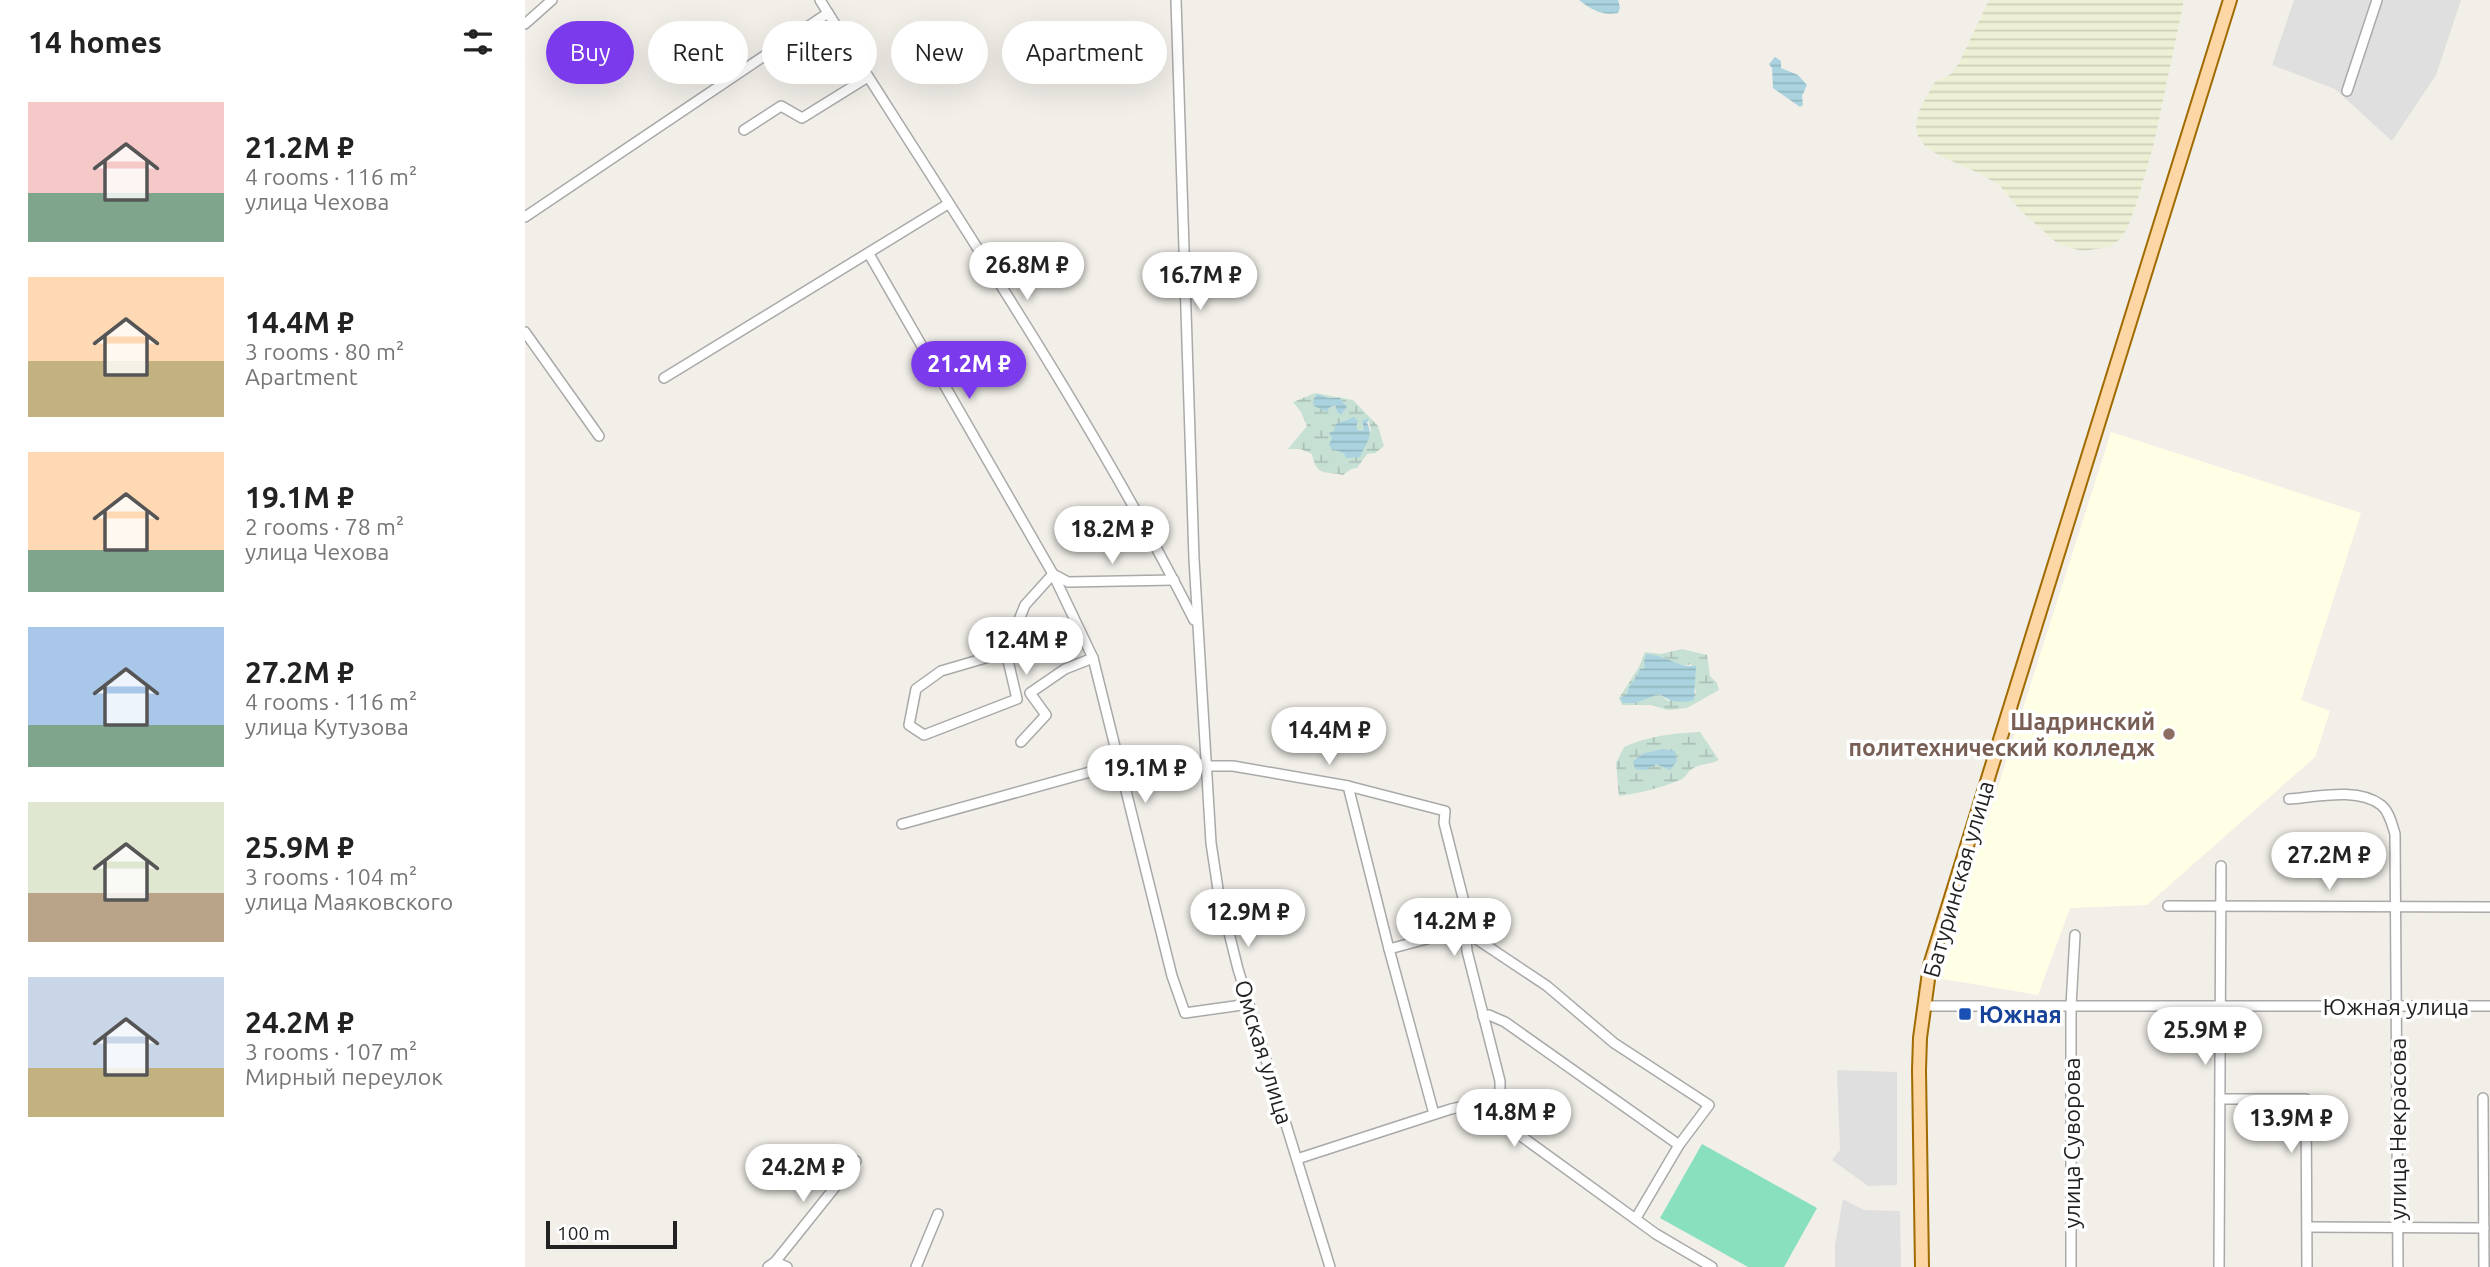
<!DOCTYPE html>
<html lang="en">
<head>
<meta charset="utf-8">
<style>
  :root { --surface:#fff; --page:#f6f6f6; --text:#222; --muted:#767676; --accent:#7c3aed }
  body { margin:0; font-family:Ubuntu,sans-serif; background:var(--page); color:var(--text); height:100vh; display:flex; flex-direction:column; font-size:26px; white-space:nowrap }
  * { box-sizing:border-box; margin:0 }
  p { font-size:23px; color:var(--muted) }
  .icon { flex:none; width:38px; height:38px; fill:none; stroke:currentColor; stroke-width:2; stroke-linecap:round; stroke-linejoin:round }
  .map { position:relative; flex:1; overflow:hidden }
  .details { display:flex; flex-direction:column; background:var(--surface); width:525px }
  .details>* { flex:none }
  .top-card { position:absolute; left:21px; top:21px; width:665px; height:63px; display:flex; gap:14px }
  .scale { position:absolute; left:21px; bottom:18px; width:131px; box-sizing:border-box; padding-left:7px; border:4px solid #222; border-top:0; font-size:19px; line-height:24px; white-space:nowrap; color:#222; -webkit-text-stroke:5px #fff; paint-order:stroke }
  .price { position:absolute; translate:-50% -60px; padding:0 16px; border-radius:24px; background:#fff; color:#222; font-size:23px; line-height:46px; filter:drop-shadow(0 2px 4px #0008) }
  .price::after { content:''; position:absolute; left:50%; top:42px; width:21px; height:16px; margin-left:-10px; background:inherit; clip-path:polygon(0 0,100% 0,50% 100%) }
  .price.active { background:var(--accent); color:#fff }
  ul { padding:0; list-style:none }
  li { display:flex; align-items:center; gap:21px; height:175px; padding:0 28px }
  li span { display:grid; place-items:center; flex:none; width:196px; height:140px; border-radius:0px; color:#555 }
  li>.icon { margin-inline-start:auto }
  span .icon { width:84px; height:84px; fill:#fffc; stroke-width:1 }
  li b { font-size:30px }
  h2 { display:flex; justify-content:space-between; align-items:center; height:84px; padding:0 28px; font-size:30px }
  .chip { padding:0 24px; border-radius:32px; background:var(--surface); box-shadow:0 7px 28px #0002; font-size:24px; line-height:63px }
  .chip.active { background:var(--accent); color:#fff }
  main { display:flex; flex:1; min-height:0 }
  .map>svg:first-child { display:block }
  .residential { fill:#e0dfdf }
  .education { fill:#ffffe5 }
  .farmland { fill:url(#farmland-rules) }
  .wetland { fill:url(#wetland-marsh); fill-rule:evenodd }
  .pitch { fill:#88e0be }
  .water { fill:url(#water-rules) }
  .lines { fill:none; stroke-linecap:round; stroke-linejoin:round }
  .minor-casing { stroke:#a9a9a9; stroke-width:12 }
  .major-casing { stroke:#a06b00; stroke-width:16 }
  .minor { stroke:#fff; stroke-width:9 }
  .major { stroke:#fcd6a4; stroke-width:12 }
  .education-dot { fill:#8d6e63; stroke:#fff; stroke-width:2.5 }
  .transit-dot { fill:#1a4fb4; stroke:#fff; stroke-width:2.5 }
  .labels { text-anchor:middle; dominant-baseline:central; stroke-width:7; stroke-linejoin:round; paint-order:stroke }
  .education-label { font-size:23px; font-weight:bold; fill:#785e54; stroke:#fff; text-anchor:end }
  .street-label { font-size:23px; fill:#222; stroke:#fff }
  .transit-label { font-size:23px; font-weight:bold; fill:#164399; stroke:#fff; text-anchor:start }
</style>
</head>
<body>
<main>
<section class="details">
<h2>14 homes<svg class="icon" aria-label="filters" viewBox="0 0 24 24"><path d="M4 7h16M4 17h16"/><circle cx="9" cy="7" r="2"/><circle cx="15" cy="17" r="2"/></svg></h2>
<ul>
<li><span style="background:linear-gradient(#f6c9c9 65%,#7fa58c 0)"><svg class="icon" aria-label="home" viewBox="0 0 24 24"><path d="M3 11l9-7 9 7M6 9v11h12V9"/></svg></span><div><b>21.2M ₽</b><p>4 rooms · 116 m²</p><p>улица Чехова</p></div></li>
<li><span style="background:linear-gradient(#ffd9b3 60%,#c2b280 0)"><svg class="icon" aria-label="home" viewBox="0 0 24 24"><path d="M3 11l9-7 9 7M6 9v11h12V9"/></svg></span><div><b>14.4M ₽</b><p>3 rooms · 80 m²</p><p>Apartment</p></div></li>
<li><span style="background:linear-gradient(#ffd9b3 70%,#7fa58c 0)"><svg class="icon" aria-label="home" viewBox="0 0 24 24"><path d="M3 11l9-7 9 7M6 9v11h12V9"/></svg></span><div><b>19.1M ₽</b><p>2 rooms · 78 m²</p><p>улица Чехова</p></div></li>
<li><span style="background:linear-gradient(#a9c7e8 70%,#7fa58c 0)"><svg class="icon" aria-label="home" viewBox="0 0 24 24"><path d="M3 11l9-7 9 7M6 9v11h12V9"/></svg></span><div><b>27.2M ₽</b><p>4 rooms · 116 m²</p><p>улица Кутузова</p></div></li>
<li><span style="background:linear-gradient(#dfe7d0 65%,#b9a48a 0)"><svg class="icon" aria-label="home" viewBox="0 0 24 24"><path d="M3 11l9-7 9 7M6 9v11h12V9"/></svg></span><div><b>25.9M ₽</b><p>3 rooms · 104 m²</p><p>улица Маяковского</p></div></li>
<li><span style="background:linear-gradient(#c9d6e8 65%,#c2b280 0)"><svg class="icon" aria-label="home" viewBox="0 0 24 24"><path d="M3 11l9-7 9 7M6 9v11h12V9"/></svg></span><div><b>24.2M ₽</b><p>3 rooms · 107 m²</p><p>Мирный переулок</p></div></li>
</ul>
</section>
<div class="map">
<svg width="1965" height="1267" viewBox="0 0 1965 1267">
  <defs>
    <pattern id="farmland-rules" width="6" height="5" patternUnits="userSpaceOnUse" patternTransform="scale(1.75)"><rect width="6" height="5" fill="#eef0d5"/><path d="M0 2.5h6" fill="none" stroke="#ccceb7"/></pattern>
    <pattern id="wetland-marsh" width="20" height="14" patternUnits="userSpaceOnUse" patternTransform="scale(1.75)"><rect width="20" height="14" fill="#c6e0d4"/><path d="M1 5h8M5 5V1M11 12h8M15 12V8" fill="none" stroke="#aac0b6"/></pattern>
    <pattern id="water-rules" width="6" height="5" patternUnits="userSpaceOnUse" patternTransform="scale(1.75)"><rect width="6" height="5" fill="#aad3df"/><path d="M0 2.5h6" fill="none" stroke="#92b5bf"/></pattern>
  </defs>
  <rect width="100%" height="100%" fill="#f2efe9"/>
  <!-- residential -->
  <g class="residential">
    <path d="M1769 0H1936L1911 75 1867 141 1810 89 1747 65Z"/>
    <path d="M1312 1070 1372 1072V1185L1343 1186 1307 1160 1315 1150Z"/>
    <path d="M1318 1199 1339 1210 1375 1211 1376 1267H1310V1245Z"/>
  </g>
  <!-- education -->
  <path class="education" d="M1586 432 1836 513 1776 700 1805 711 1790 757 1622 905 1545 908 1513 995 1412 978Z"/>
  <!-- farmland -->
  <path class="farmland" d="M1464 0H1659L1629 143 1612 202 1602 229 1595 239 1585 247 1557 251 1533 244 1496 211 1475 186 1456 174 1415 156 1400 146 1393 136 1391 126 1394 111 1403 94 1410 82 1426 74 1434 63Z"/>
  <!-- wetland -->
  <g class="wetland">
    <path d="M790 393 828 400 853 426 859 446 850 453 842 454 832 468 826 469 818 475C799 471 791 476 787 454L775 449H763L782 426 776 412 768 402ZM791 394 803 398H815L822 407 816 415 812 412 810 405 804 408ZM822 419 834 431 839 430 837 422 843 419 846 430 837 452 811 449 805 441 815 424Z"/>
    <path d="M1157 649 1182 655 1185 676 1192 683 1194 690 1162 708 1143 710 1126 705H1097L1094 698 1114 667 1120 652 1136 654ZM1134 656 1160 666 1166 664 1171 693 1143 701 1134 694 1111 703 1095 698 1102 694C1105 679 1122 666 1134 656Z"/>
    <path d="M1175 732 1194 760C1185 765 1176 763 1167 769 1162 772 1161 778 1155 780 1136 788 1115 793 1094 796L1091 763 1099 747C1122 736 1150 733 1175 732ZM1137 749 1145 769 1131 764 1108 761 1119 753Z"/>
  </g>
  <!-- pitch -->
  <path class="pitch" d="M1177 1144 1292 1208 1259 1267H1223L1135 1218Z"/>
  <!-- water -->
  <g class="water">
    <path d="M1054 0H1093L1095 8 1093 13C1077 16 1067 10 1054 0Z"/>
    <path d="M1250 57 1256 61V68L1273 75 1282 85 1277 96 1278 105 1275 107 1248 88 1247 68 1244 64Z"/>
    <path d="M792 394 803 398H815L822 407 816 415 812 412 810 405 804 408 802 412 789 406 788 400Z"/>
    <path d="M829 417 833 421 831 427 834 431 839 430 837 421 844 418 842 423C849 436 841 443 835 457L821 458 819 453 807 449 804 445 807 437 804 433 809 431 811 424Z"/>
    <path d="M1121 654 1134 656 1160 666H1171L1169 700C1154 704 1146 702 1134 694L1111 703H1098L1095 698 1102 694C1103 684 1112 679 1115 669L1120 668 1119 662Z"/>
    <path d="M1137 749 1150 751 1152 761 1145 770 1131 764 1120 770 1110 769 1108 761 1119 753Z"/>
  </g>
  <g class="lines">
    <defs>
      <g id="minor">
        <path d="M295 0C422 204 561 406 669 620"/>
        <path d="M651 0 669 559 686 843 693 889 713 969 805 1267"/>
        <path d="M0 24 27 0"/>
        <path d="M1822 91 1852 0"/>
        <path d="M219 130 256 106 277 118 343 77"/>
        <path d="M0 217 303 13"/>
        <path d="M344 254 528 574 543 582 649 580"/>
        <path d="M0 332 74 436"/>
        <path d="M139 378 423 204"/>
        <path d="M481 652 416 671 391 689 384 725 399 735 492 699 481 652 500 605 528 574 568 658 647 976 660 1013 724 1004"/>
        <path d="M496 742 521 715 505 693 540 669 568 658"/>
        <path d="M823 786 864 949 909 1114"/>
        <path d="M1764 799C1791 797 1833 787 1856 805 1864 811 1867 824 1870 834L1873 1267"/>
        <path d="M377 824 594 764 647 755 682 766H708L823 786 920 811 919 823 938 898 942 951 975 1081V1095L969 1111"/>
        <path d="M1643 906 1965 907"/>
        <path d="M864 949 913 936H947L1022 986 1089 1043 1184 1105 1154 1145 1111 1218"/>
        <path d="M1399 1006H1965"/>
        <path d="M958 1016 964 1015 980 1022 1154 1145"/>
        <path d="M1958 1098 1959 1267"/>
        <path d="M1695 1099H1781L1782 1267"/>
        <path d="M772 1159 926 1109C960 1101 965 1108 989 1131L1131 1234 1187 1267"/>
        <path d="M1782 1227 1959 1228"/>
        <path d="M250 1262 262 1267"/>
        <path d="M243 1267 250 1262 331 1161"/>
        <path d="M391 1267 413 1214"/>
        <path d="M1546 1267V1006L1550 935"/>
        <path d="M1694 1267 1696 866"/>
      </g>
      <path id="major" d="M1397 1267 1394 1070 1395 1038 1405 965 1705 0"/>
    </defs>
    <!-- minor casing -->
    <use href="#minor" class="minor-casing"/>
    <!-- major casing -->
    <use href="#major" class="major-casing"/>
    <!-- minor -->
    <use href="#minor" class="minor"/>
    <!-- major -->
    <use href="#major" class="major"/>
  </g>
  <!-- markers -->
  <circle class="education-dot" cx="1644" cy="734" r="7"/>
  <rect class="transit-dot" x="1433" y="1007" width="14" height="14" rx="3.5"/>
  <g class="labels">
    <!-- education labels -->
    <g class="education-label">
      <text x="1630" y="721">Шадринский<tspan x="1630" dy="26">политехнический колледж</tspan></text>
    </g>
    <!-- street labels -->
    <g class="street-label">
      <text transform="translate(1433 879) rotate(-74)">Батуринская улица</text>
      <text x="1871" y="1006">Южная улица</text>
      <text transform="translate(739 1052) rotate(73)">Омская улица</text>
      <text transform="translate(1872 1129) rotate(-90)">улица Некрасова</text>
      <text transform="translate(1546 1143) rotate(-90)">улица Суворова</text>
    </g>
    <!-- transit labels -->
    <g class="transit-label">
      <text x="1454" y="1014">Южная</text>
    </g>
  </g>
</svg>
<div class="scale">100 m</div>
<b class="price" style="left:502px;top:302px">26.8M ₽</b>
<b class="price" style="left:675px;top:312px">16.7M ₽</b>
<b class="price active" style="left:444px;top:401px">21.2M ₽</b>
<b class="price" style="left:587px;top:566px">18.2M ₽</b>
<b class="price" style="left:501px;top:677px">12.4M ₽</b>
<b class="price" style="left:804px;top:767px">14.4M ₽</b>
<b class="price" style="left:620px;top:805px">19.1M ₽</b>
<b class="price" style="left:1804px;top:892px">27.2M ₽</b>
<b class="price" style="left:723px;top:949px">12.9M ₽</b>
<b class="price" style="left:929px;top:958px">14.2M ₽</b>
<b class="price" style="left:1680px;top:1067px">25.9M ₽</b>
<b class="price" style="left:989px;top:1149px">14.8M ₽</b>
<b class="price" style="left:1766px;top:1155px">13.9M ₽</b>
<b class="price" style="left:278px;top:1204px">24.2M ₽</b>
<div class="top-card">
<a class="chip active">Buy</a>
<a class="chip">Rent</a>
<a class="chip">Filters</a>
<a class="chip">New</a>
<a class="chip">Apartment</a>
</div>
</div>
</main>
</body>
</html>
